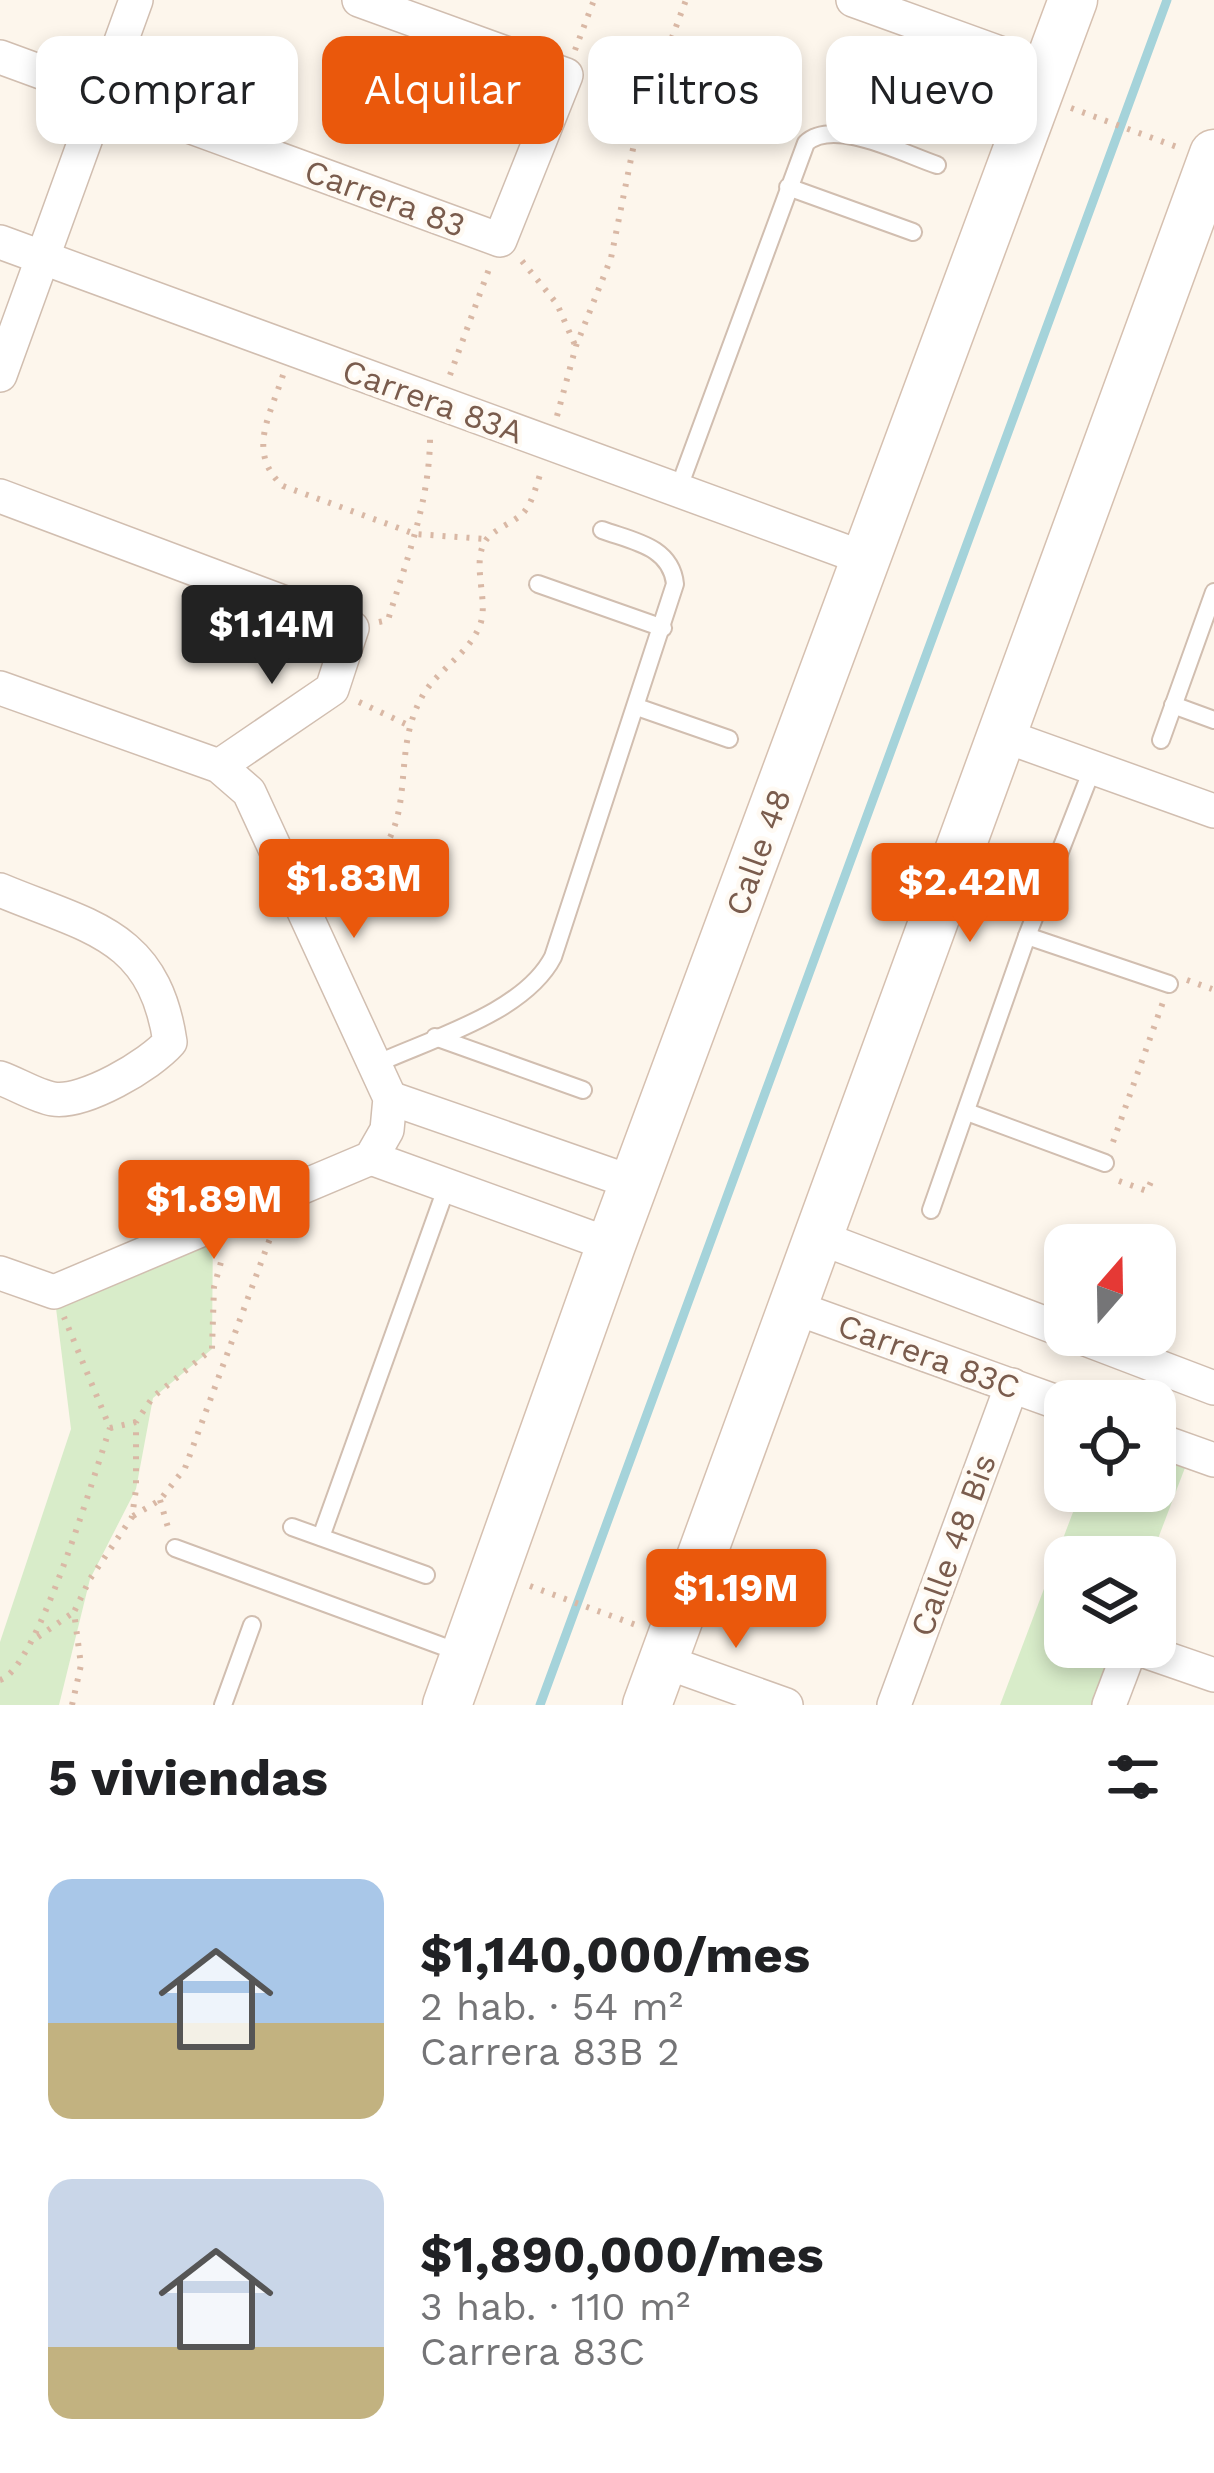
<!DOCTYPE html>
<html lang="es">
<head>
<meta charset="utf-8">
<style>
  :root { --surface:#fff; --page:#f2f2f2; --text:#202124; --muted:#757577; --accent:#ea580c }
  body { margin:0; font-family:"Work Sans",sans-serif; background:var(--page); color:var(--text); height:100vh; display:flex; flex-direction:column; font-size:45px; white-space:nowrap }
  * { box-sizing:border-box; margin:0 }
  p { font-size:39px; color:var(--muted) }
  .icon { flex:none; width:66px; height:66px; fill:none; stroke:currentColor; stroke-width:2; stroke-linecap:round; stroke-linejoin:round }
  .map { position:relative; height:1705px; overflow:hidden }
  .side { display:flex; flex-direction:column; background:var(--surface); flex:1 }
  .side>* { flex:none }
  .guide { position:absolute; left:36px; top:36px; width:1143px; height:108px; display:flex; gap:24px }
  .needle { width:78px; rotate:20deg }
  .fabs { position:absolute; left:1044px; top:1224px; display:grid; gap:24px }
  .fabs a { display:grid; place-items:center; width:132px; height:132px; border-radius:24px; background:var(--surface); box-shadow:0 6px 18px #0003; font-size:60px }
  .price { position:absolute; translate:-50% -102px; padding:0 27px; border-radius:12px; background:var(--accent); color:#fff; font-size:39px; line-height:78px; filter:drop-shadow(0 3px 6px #0008) }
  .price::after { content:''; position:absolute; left:50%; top:72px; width:36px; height:27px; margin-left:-18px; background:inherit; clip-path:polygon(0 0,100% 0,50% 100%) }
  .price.active { background:#222; color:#fff }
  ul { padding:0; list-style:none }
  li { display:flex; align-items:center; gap:36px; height:300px; padding:0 48px }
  li span { display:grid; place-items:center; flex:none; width:336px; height:240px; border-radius:24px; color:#555 }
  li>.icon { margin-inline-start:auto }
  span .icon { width:144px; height:144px; fill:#fffc; stroke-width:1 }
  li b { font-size:51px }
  h2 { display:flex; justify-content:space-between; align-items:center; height:144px; padding:0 48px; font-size:51px }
  .chip { padding:0 42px; border-radius:24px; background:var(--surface); box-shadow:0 6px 18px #0003; font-size:42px; line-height:108px }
  .chip.active { background:var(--accent); color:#fff }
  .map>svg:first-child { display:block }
  .green { fill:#d8ecc9 }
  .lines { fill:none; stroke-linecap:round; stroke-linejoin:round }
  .stream { stroke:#a5d3da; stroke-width:9 }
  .lane-casing { stroke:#d1beb0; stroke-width:20 }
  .street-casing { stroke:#d1beb0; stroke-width:36 }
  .secondary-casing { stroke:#d6c0b0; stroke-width:51 }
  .path { stroke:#d9b8a5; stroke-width:6; stroke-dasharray:3 9; stroke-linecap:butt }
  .lane { stroke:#fff; stroke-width:16 }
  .street { stroke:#fff; stroke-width:33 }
  .secondary { stroke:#fff; stroke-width:48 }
  .labels { text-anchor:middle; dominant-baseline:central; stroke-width:9; stroke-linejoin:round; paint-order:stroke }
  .street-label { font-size:33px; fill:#7a5c4d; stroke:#fffaf3 }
</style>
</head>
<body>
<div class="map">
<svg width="1214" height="1705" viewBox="0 0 1214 1705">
  <rect width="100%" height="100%" fill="#fdf6ec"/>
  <!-- green -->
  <g class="green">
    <path d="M213 1225 212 1349 153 1398 136 1489 90 1579 59 1705H0V1642L71 1429 54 1292Z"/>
    <path d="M1155 1439 1191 1452 1151 1557H1065V1647H1131L1109 1705H1000L1081 1491H1155Z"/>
  </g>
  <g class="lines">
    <!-- stream -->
    <path class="stream" d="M540 1705 1167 0"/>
    <defs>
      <g id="lane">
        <path d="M788 187 913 232"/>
        <path d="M678 490 806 143C834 117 904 154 937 165"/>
        <path d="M538 584 663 628"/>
        <path d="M1173 705 1214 720"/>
        <path d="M637 707 729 739"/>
        <path d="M1161 740 1214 592"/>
        <path d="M1027 936 1169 984"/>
        <path d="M435 1037 583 1090"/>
        <path d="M374 1065C430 1039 524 1013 553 957L675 584C671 546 632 541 602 530"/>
        <path d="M967 1112 1105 1163"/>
        <path d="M931 1210 1027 936 1093 767"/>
        <path d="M292 1527 426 1575"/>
        <path d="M321 1537 447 1186"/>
        <path d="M175 1548 461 1653"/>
        <path d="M223 1705 252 1625"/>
      </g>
      <g id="street">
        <path d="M853 0 1047 70"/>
        <path d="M0 57 500 240 566 75 359 0"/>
        <path d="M0 242 866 559"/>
        <path d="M0 375 136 0"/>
        <path d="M0 496 352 628 332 689 219 766"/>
        <path d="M0 688 219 766 249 792 390 1098 387 1130 371 1158 54 1292 0 1273"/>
        <path d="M1002 735 1214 811"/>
        <path d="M0 890C88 927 154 933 170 1042 150 1065 84 1104 53 1099 36 1096 17 1084 0 1078"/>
        <path d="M390 1098 634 1183"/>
        <path d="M371 1158 611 1245"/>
        <path d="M818 1237 1065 1331"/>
        <path d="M793 1307 1065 1405"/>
        <path d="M1075 1335 1214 1388"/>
        <path d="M1155 1439 1214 1460"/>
        <path d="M1133 1647 1214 1675"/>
        <path d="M663 1661 786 1705"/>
        <path d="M894 1705 1012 1385"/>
        <path d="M1109 1705 1131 1647"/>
      </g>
      <g id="secondary">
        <path d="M447 1705 611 1245 1073 0"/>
        <path d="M647 1705 1214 154"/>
      </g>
    </defs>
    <!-- lane casing -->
    <use href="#lane" class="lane-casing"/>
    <!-- street casing -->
    <use href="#street" class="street-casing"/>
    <!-- secondary casing -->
    <use href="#secondary" class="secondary-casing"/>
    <!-- path -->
    <g class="path">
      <path d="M575 50 594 0"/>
      <path d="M1071 108 1177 147"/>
      <path d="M522 261 557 304 575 345"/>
      <path d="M283 375C270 416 246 453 283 486L415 534 486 539"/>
      <path d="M450 375 489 269"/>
      <path d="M557 416 576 346 611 258 636 134 686 0"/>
      <path d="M379 622 388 620C407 558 431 498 430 432"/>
      <path d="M359 702 410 726"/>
      <path d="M329 893C344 883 362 873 374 860 418 815 390 751 423 695 439 668 471 653 481 622 488 598 471 562 486 540 495 528 514 523 524 512 533 502 537 482 542 469"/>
      <path d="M1187 980 1212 989"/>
      <path d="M1113 1142 1163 1002"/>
      <path d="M1119 1181 1147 1191 1153 1177"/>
      <path d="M110 1428 136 1422"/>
      <path d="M160 1500 169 1531"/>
      <path d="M133 1516 160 1500 185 1468 272 1233"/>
      <path d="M530 1586 636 1625"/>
      <path d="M38 1637 74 1612"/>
      <path d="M0 1680C37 1670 95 1471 110 1428L64 1317"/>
      <path d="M72 1705 81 1665 74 1612 90 1579 132 1517 136 1489V1422L153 1397 212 1349 214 1287 223 1255"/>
    </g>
    <!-- lane -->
    <use href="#lane" class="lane"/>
    <!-- street -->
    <use href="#street" class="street"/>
    <!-- secondary -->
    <use href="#secondary" class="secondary"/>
  </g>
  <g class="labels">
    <!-- street labels -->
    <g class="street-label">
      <text transform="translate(385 198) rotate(20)">Carrera 83</text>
      <text transform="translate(433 401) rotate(20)">Carrera 83A</text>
      <text transform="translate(758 852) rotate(-70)">Calle 48</text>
      <text transform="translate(929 1356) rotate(20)">Carrera 83C</text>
      <text transform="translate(953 1545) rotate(-70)">Calle 48 Bis</text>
    </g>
  </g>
</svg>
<div class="fabs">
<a><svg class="needle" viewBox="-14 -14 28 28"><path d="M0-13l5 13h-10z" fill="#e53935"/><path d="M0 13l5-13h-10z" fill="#757577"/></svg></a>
<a><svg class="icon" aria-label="locate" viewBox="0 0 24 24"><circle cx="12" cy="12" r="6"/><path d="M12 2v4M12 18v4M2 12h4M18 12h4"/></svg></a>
<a><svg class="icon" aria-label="layers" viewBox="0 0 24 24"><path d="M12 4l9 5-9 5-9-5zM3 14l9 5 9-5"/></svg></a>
</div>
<b class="price active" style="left:272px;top:687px">$1.14M</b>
<b class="price" style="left:354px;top:941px">$1.83M</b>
<b class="price" style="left:970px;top:945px">$2.42M</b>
<b class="price" style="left:214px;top:1262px">$1.89M</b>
<b class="price" style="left:736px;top:1651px">$1.19M</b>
<div class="guide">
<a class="chip">Comprar</a>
<a class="chip active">Alquilar</a>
<a class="chip">Filtros</a>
<a class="chip">Nuevo</a>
</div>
</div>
<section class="side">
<h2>5 viviendas<svg class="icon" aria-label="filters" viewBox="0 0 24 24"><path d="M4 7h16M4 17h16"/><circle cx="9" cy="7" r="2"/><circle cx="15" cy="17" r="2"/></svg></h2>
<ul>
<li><span style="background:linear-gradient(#a9c7e8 60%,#c2b280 0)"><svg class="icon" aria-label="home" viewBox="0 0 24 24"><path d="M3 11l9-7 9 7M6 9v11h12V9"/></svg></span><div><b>$1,140,000/mes</b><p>2 hab. · 54 m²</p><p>Carrera 83B 2</p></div></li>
<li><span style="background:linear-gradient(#c9d6e8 70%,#c2b280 0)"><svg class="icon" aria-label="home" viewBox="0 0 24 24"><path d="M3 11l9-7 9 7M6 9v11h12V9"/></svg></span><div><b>$1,890,000/mes</b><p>3 hab. · 110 m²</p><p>Carrera 83C</p></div></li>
</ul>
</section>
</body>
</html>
